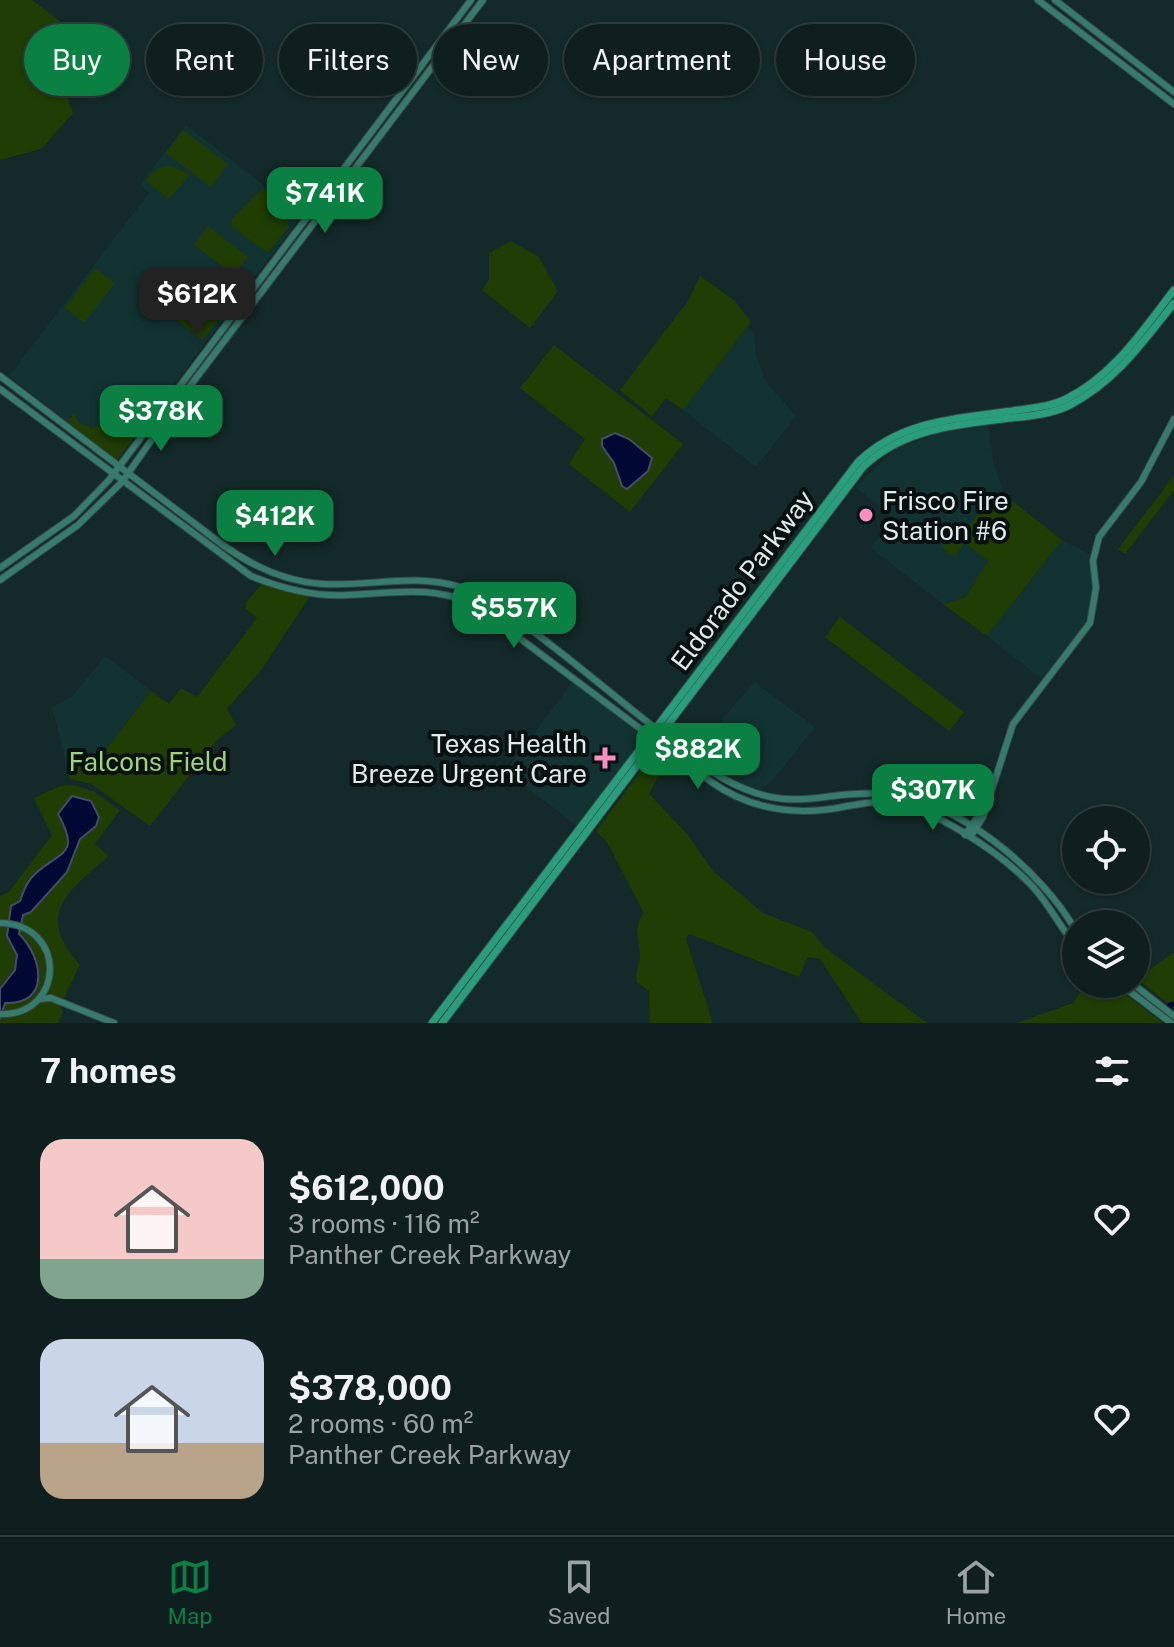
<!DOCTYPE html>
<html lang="en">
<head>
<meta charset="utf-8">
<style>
  :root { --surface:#0f1f1f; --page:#182728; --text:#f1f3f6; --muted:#9ba2a4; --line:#2f3d3d; --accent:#0b8043 }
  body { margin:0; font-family:"Public Sans",sans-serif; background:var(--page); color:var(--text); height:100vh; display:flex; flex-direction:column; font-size:30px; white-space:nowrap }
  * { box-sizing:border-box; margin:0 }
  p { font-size:26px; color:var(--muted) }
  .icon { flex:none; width:44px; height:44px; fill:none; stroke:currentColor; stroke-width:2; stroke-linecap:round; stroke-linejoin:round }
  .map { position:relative; height:1023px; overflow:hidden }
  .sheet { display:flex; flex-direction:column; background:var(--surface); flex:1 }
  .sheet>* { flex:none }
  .guide { position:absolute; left:24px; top:24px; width:1126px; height:72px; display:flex; gap:16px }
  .fabs { position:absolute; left:1062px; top:806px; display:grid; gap:16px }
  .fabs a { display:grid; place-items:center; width:88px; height:88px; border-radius:50%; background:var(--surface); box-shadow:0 2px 6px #0004,0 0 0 2px var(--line); font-size:40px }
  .price { position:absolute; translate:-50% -68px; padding:0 18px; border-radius:16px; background:var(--accent); color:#fff; font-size:26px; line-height:52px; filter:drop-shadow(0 2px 4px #0008) }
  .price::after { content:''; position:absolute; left:50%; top:48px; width:24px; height:18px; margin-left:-12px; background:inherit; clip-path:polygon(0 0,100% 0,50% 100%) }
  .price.selected { background:#222; color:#fff }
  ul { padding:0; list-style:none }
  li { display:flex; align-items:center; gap:24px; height:200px; padding:0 40px }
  li span { display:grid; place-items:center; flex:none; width:224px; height:160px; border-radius:24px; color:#555 }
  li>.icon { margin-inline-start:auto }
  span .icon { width:96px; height:96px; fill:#fffc; stroke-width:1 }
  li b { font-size:34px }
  h2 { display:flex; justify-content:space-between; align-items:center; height:96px; padding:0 40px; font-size:34px }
  .pill { padding:0 28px; border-radius:36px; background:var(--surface); box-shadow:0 2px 6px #0004,0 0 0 2px var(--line); font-size:28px; line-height:72px }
  .pill.selected { background:var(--accent); color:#fff }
  .dock { display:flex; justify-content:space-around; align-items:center; height:112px; border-top:2px solid var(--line); background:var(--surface); font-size:22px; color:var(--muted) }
  .dock a { display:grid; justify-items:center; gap:4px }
  .dock .selected { color:var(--accent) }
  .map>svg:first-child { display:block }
  .built { fill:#133333 }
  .green { fill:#203d04 }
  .water { fill:#000833; stroke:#434d6b; stroke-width:2 }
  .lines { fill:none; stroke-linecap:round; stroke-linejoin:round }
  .river { stroke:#000833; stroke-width:5 }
  .secondary-casing { stroke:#364747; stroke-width:8 }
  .primary-casing { stroke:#364747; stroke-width:9 }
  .secondary { stroke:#367b6b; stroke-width:6 }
  .primary { stroke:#299d7c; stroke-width:7 }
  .poi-dot { fill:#fd8ec1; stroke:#071010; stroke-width:3 }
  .labels { text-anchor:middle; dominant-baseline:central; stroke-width:8; stroke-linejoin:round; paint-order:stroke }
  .poi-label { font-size:26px; fill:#e0eded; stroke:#071010; text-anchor:start }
  .street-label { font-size:26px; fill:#e0eded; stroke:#071010 }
  .park-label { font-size:26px; fill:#9dd574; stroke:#071010 }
</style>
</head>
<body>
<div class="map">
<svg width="1174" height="1023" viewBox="0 0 1174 1023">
  <rect width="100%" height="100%" fill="#142929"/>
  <!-- built -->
  <g class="built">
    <path d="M186 125 302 215 117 460 9 376 149 193 140 185Z"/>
    <path d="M747 327 753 331 756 355 766 382 796 416 756 467 683 410Z"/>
    <path d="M988 426 994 466 1006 496 994 500 960 539 989 561 966 597 943 604 871 548 893 517 855 487 897 448 939 433Z"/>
    <path d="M1062 540 1091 555 1093 595 1087 621 1042 679 987 636Z"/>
    <path d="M105 656 151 691 98 760 67 765 52 707 72 697Z"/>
    <path d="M574 680 644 738 577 826 506 771Z"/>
    <path d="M754 682 815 727 774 779 758 791 727 778 695 752Z"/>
  </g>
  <!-- green -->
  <g class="green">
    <path d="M0 0H32L60 21 66 95 73 113 41 149 0 160Z"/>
    <path d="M183 130 228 164 211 187 166 153Z"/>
    <path d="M170 165 190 175 169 199 146 181 157 169Z"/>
    <path d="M263 188 288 211V228L268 253 232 227V219Z"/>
    <path d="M208 226 248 257 234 275 194 245Z"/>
    <path d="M511 241 539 257 558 291 530 328 482 290 489 280V253Z"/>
    <path d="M95 268 115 283 84 323 65 308Z"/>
    <path d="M195 268 235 298 203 340 163 310Z"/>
    <path d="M700 276 735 301 751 322 683 410 666 398 652 416 620 390 688 301Z"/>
    <path d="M554 345 683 444 630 512 569 464 585 439 520 388Z"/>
    <path d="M148 410 154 412 117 460 69 423 74 412 79 423 92 428 112 420 124 424Z"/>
    <path d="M1174 476V490L1125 554 1118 549Z"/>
    <path d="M1006 496 1062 540 987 636 943 604 966 597 988 561 965 543 954 557 941 547 951 534 959 539 990 498Z"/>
    <path d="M262 584 310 596 262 669 227 709 236 725 216 741 150 826 91 784 70 779 67 765 98 760 151 691 169 704 181 688 197 697 257 618 246 609V602Z"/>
    <path d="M840 617 964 712 949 731 825 637Z"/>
    <path d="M658 748 676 762 657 779 649 794 688 835 713 871 763 913 812 932 824 947 927 1023H862L820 959 808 957 799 977 689 934 686 939 713 1023H650L649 991 637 982C635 973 637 972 639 963 643 944 630 931 644 913L607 842 596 831Z"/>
    <path d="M74 785 93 791 120 810 95 844 109 856C68 891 34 914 80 965L60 1007 63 1011 58 1023H0V896L9 892 52 835 34 798 60 786Z"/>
    <path d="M1174 952V1008L1137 979Z"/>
    <path d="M1086 984H1112L1163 1023H1017L1073 1003Z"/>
  </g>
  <!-- water -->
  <g class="water">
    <path d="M615 433 629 439 652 458 648 471 627 489 622 486 614 463 602 446V439Z"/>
    <path d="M72 796 91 801 99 817 96 826 80 839 67 872 31 912 23 915 19 934C43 957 51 1005 5 1003L0 1019V989L15 970 17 955 7 936 11 906 20 901C24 890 27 881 36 873 61 851 81 855 58 814Z"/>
  </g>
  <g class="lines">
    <!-- river -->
    <path class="river" d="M1165 1023 1170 1005 1174 1004"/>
    <defs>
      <g id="secondary">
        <path d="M1038 0 1174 104"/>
        <path d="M1055 0 1174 92"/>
        <path d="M0 376 223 545C252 566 286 582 323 584 379 587 424 569 479 594 499 603 516 619 534 632 582 668 628 708 677 745 692 756 708 771 726 780 795 817 819 789 885 794 956 798 1042 871 1076 931"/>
        <path d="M0 389 251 576C281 588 314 597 347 595 393 593 430 585 474 604L710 781C746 807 787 815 831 809 850 806 867 801 886 802 931 805 1002 854 1032 886 1049 904 1060 927 1076 946"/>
        <path d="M0 568 74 516 109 480 471 0"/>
        <path d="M0 580 78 525 122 482 184 394 483 0"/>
        <path d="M973 833 983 817 1013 724 1090 623 1096 588 1093 561 1099 537 1141 482 1174 419"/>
        <path d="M965 835 982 811"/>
        <path d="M0 923C68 924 65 1016 0 1014"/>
        <path d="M1120 984 1171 1023"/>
        <path d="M1133 984 1174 1016"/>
        <path d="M39 999 51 998 114 1023"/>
      </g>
      <g id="primary">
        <path d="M432 1023 858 462C902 420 956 419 1012 411 1030 408 1050 407 1066 399 1114 375 1142 331 1174 290"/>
        <path d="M442 1023 863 467C904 428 957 425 1011 418 1031 416 1052 414 1070 405 1116 381 1143 342 1174 303"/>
      </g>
    </defs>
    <!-- secondary casing -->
    <use href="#secondary" class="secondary-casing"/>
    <!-- primary casing -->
    <use href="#primary" class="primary-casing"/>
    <!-- secondary -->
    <use href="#secondary" class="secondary"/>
    <!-- primary -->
    <use href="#primary" class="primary"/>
  </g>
  <!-- markers -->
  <g class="poi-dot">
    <circle cx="866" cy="515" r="8"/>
    <path d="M601 746h8v8h8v8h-8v8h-8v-8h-8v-8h8z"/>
  </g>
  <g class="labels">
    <!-- poi labels -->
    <g class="poi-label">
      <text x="882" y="500">Frisco Fire<tspan x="882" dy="30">Station #6</tspan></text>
      <text x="587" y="743" text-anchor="end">Texas Health<tspan x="587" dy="30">Breeze Urgent Care</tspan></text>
    </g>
    <!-- street labels -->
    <g class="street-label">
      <text transform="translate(742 580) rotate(-53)">Eldorado Parkway</text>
    </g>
    <!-- park labels -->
    <g class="park-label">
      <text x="148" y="761">Falcons Field</text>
    </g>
  </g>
</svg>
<div class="fabs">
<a><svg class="icon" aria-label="locate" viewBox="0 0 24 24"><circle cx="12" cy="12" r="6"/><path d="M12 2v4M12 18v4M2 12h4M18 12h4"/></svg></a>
<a><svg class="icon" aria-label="layers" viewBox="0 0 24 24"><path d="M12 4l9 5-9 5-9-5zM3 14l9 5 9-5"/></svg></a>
</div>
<b class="price" style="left:325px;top:235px">$741K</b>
<b class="price selected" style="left:197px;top:336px">$612K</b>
<b class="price" style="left:161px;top:453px">$378K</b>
<b class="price" style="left:275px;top:558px">$412K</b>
<b class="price" style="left:514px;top:650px">$557K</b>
<b class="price" style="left:698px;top:791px">$882K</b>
<b class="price" style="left:933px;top:832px">$307K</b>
<div class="guide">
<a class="pill selected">Buy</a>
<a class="pill">Rent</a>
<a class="pill">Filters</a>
<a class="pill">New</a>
<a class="pill">Apartment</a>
<a class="pill">House</a>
</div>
</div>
<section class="sheet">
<h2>7 homes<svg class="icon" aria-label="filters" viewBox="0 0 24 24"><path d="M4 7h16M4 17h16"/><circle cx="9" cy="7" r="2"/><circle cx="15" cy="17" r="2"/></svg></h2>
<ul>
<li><span style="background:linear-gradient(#f6c9c9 75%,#7fa58c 0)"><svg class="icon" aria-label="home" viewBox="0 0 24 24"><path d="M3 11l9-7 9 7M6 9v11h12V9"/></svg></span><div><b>$612,000</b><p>3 rooms · 116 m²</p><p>Panther Creek Parkway</p></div><svg class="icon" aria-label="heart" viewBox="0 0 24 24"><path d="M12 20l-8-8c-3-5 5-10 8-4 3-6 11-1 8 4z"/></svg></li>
<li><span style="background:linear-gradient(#c9d6e8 65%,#b9a48a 0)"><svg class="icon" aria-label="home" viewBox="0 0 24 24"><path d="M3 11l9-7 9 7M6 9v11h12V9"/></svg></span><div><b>$378,000</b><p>2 rooms · 60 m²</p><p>Panther Creek Parkway</p></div><svg class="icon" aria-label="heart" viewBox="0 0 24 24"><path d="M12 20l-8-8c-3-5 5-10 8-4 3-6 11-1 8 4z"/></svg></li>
</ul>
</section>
<nav class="dock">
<a class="selected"><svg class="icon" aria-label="map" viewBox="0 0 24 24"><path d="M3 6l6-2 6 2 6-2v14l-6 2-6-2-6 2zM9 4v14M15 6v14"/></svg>Map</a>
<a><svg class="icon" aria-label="saved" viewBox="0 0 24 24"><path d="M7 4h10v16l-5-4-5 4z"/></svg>Saved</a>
<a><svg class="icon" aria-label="home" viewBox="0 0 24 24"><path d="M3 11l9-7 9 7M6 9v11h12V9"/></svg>Home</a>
</nav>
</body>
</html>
